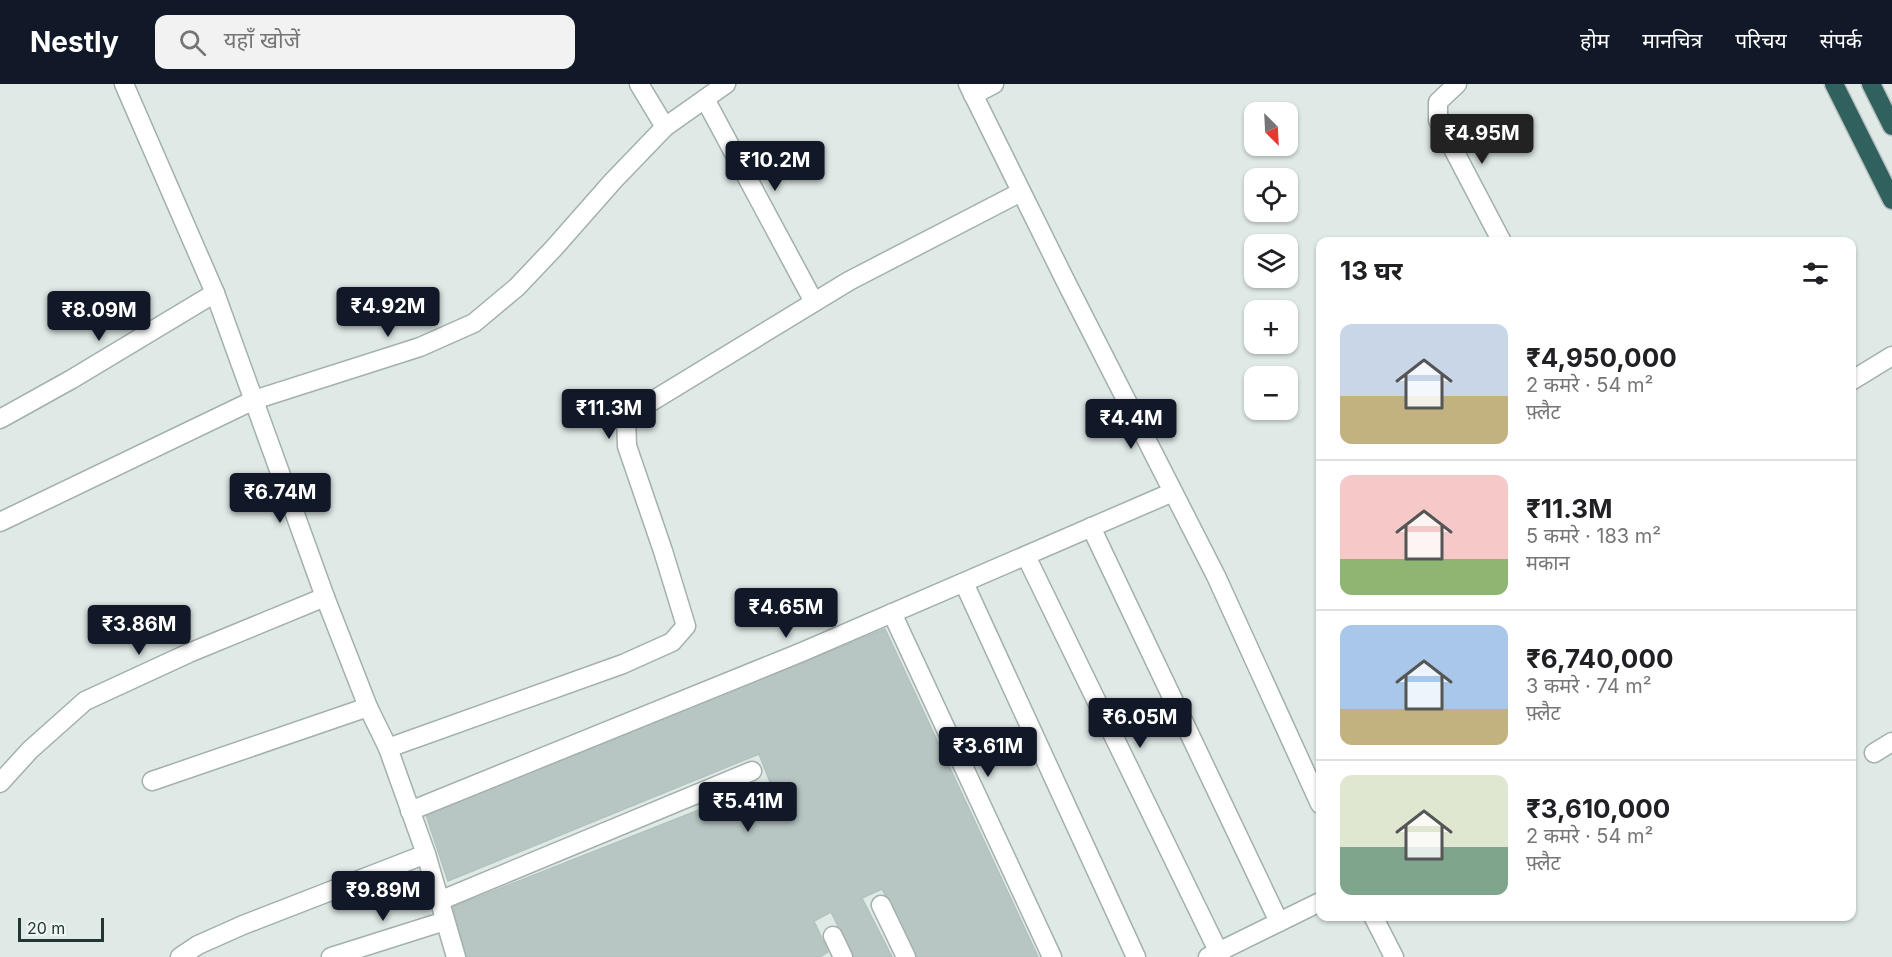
<!DOCTYPE html>
<html lang="hi">
<head>
<meta charset="utf-8">
<style>
  :root { --surface:#fff; --page:#f2f2f2; --text:#202124; --muted:#757577; --line:#e0e0e0; --accent:#111827 }
  body { margin:0; font-family:Inter,"Noto Sans Devanagari",sans-serif; background:var(--page); color:var(--text); height:100vh; display:flex; flex-direction:column; font-size:22px; white-space:nowrap }
  * { box-sizing:border-box; margin:0 }
  p { font-size:20px; color:var(--muted) }
  .icon { flex:none; width:33px; height:33px; fill:none; stroke:currentColor; stroke-width:2; stroke-linecap:round; stroke-linejoin:round }
  .map { position:relative; flex:1; overflow:hidden }
  .drawer { position:absolute; left:1316px; top:153px; width:540px; height:684px; display:flex; flex-direction:column; background:var(--surface); border-radius:12px; box-shadow:0 2px 4px #0004 }
  .drawer>* { flex:none }
  .needle { width:39px; rotate:156deg }
  .buttons { position:absolute; left:1244px; top:18px; display:grid; gap:12px }
  .buttons a { display:grid; place-items:center; width:54px; height:54px; border-radius:12px; background:var(--surface); box-shadow:0 2px 4px #0004; font-size:30px }
  .scale { position:absolute; left:18px; bottom:15px; width:86px; box-sizing:border-box; padding-left:6px; border:3px solid #223735; border-top:0; font-size:16px; line-height:21px; white-space:nowrap; color:#223735; -webkit-text-stroke:4px #eff6f4; paint-order:stroke }
  .price { position:absolute; translate:-50% -51px; padding:0 14px; border-radius:6px; background:var(--accent); color:#fff; font-size:20px; line-height:39px; filter:drop-shadow(0 2px 3px #0008) }
  .price::after { content:''; position:absolute; left:50%; top:36px; width:18px; height:14px; margin-left:-9px; background:inherit; clip-path:polygon(0 0,100% 0,50% 100%) }
  .price.on { background:#222; color:#fff }
  ul { padding:0; list-style:none }
  li { display:flex; align-items:center; gap:18px; height:150px; padding:0 24px }
  li+li { border-top:2px solid var(--line) }
  li span { display:grid; place-items:center; flex:none; width:168px; height:120px; border-radius:12px; color:#555 }
  li>.icon { margin-inline-start:auto }
  span .icon { width:72px; height:72px; fill:#fffc; stroke-width:1 }
  li b { font-size:26px }
  h2 { display:flex; justify-content:space-between; align-items:center; height:72px; padding:0 24px; font-size:26px }
  header { display:flex; align-items:center; gap:36px; box-sizing:border-box; height:84px; padding:0 30px; background:var(--accent); color:#fff }
  header strong { font-size:28px }
  nav { display:flex; gap:33px; margin-inline-start:auto; font-size:21px }
  .search { width:420px; height:54px; background:var(--page); display:flex; align-items:center; gap:15px; box-sizing:border-box; padding:0 21px; border-radius:12px; color:var(--muted); font-size:22px }
  .map>svg:first-child { display:block }
  .building { fill:#b8c6c3; stroke:#b2c2be; stroke-width:1.5 }
  .lines { fill:none; stroke-linecap:round; stroke-linejoin:round }
  .street-casing { stroke:#a3b0ad; stroke-width:21 }
  .highway-casing { stroke:#bdc3c2; stroke-width:21 }
  .street { stroke:#fff; stroke-width:18 }
  .highway { stroke:#31615f; stroke-width:18 }
</style>
</head>
<body>
<header>
<strong>Nestly</strong>
<div class="search"><svg class="icon" aria-label="search" viewBox="0 0 24 24"><circle cx="10" cy="10" r="6"/><path d="M15 15l6 6"/></svg>यहाँ खोजें</div>
<nav><a>होम</a><a>मानचित्र</a><a>परिचय</a><a>संपर्क</a></nav>
</header>
<div class="map">
<svg width="1892" height="873" viewBox="0 0 1892 873">
  <rect width="100%" height="100%" fill="#dfe9e6"/>
  <!-- building -->
  <path class="building" d="M885 545 1038 873H916L882 805 862 814 892 873H853L831 828 814 837 828 868 820 873H466L453 823 770 698 759 670 448 797 426 731Z"/>
  <g class="lines">
    <defs>
      <g id="street">
        <path d="M124 0 215 209 325 513 368 623 388 664 426 770 456 873"/>
        <path d="M639 0 665 43"/>
        <path d="M968 0 1065 196 1216 492 1320 720"/>
        <path d="M1457 0 1438 18V36L1502 158"/>
        <path d="M973 11 994 0"/>
        <path d="M705 15 814 218"/>
        <path d="M1851 297 1892 272"/>
        <path d="M0 335 72 295 215 209"/>
        <path d="M0 438 254 316 420 263 474 239 517 203 554 164 613 97 665 43 726 0"/>
        <path d="M1091 443 1279 838"/>
        <path d="M1026 472 1221 873"/>
        <path d="M964 499 1136 873"/>
        <path d="M892 529 1052 873"/>
        <path d="M388 664 623 580 672 558 686 542 663 467 627 362 626 333 849 197 1021 108"/>
        <path d="M1874 669 1892 658"/>
        <path d="M152 697 368 623"/>
        <path d="M0 699 30 666 85 617 189 569 325 513"/>
        <path d="M410 727 802 568 1173 408"/>
        <path d="M439 817 752 687"/>
        <path d="M881 821 906 873"/>
        <path d="M1373 832 1394 873"/>
        <path d="M833 852 843 873"/>
        <path d="M180 873 198 861 243 841 426 770"/>
        <path d="M331 873 445 837"/>
        <path d="M1208 873 1320 818"/>
      </g>
      <g id="highway">
        <path d="M1834 0 1892 116"/>
        <path d="M1871 0 1892 42"/>
      </g>
    </defs>
    <!-- street casing -->
    <use href="#street" class="street-casing"/>
    <!-- highway casing -->
    <use href="#highway" class="highway-casing"/>
    <!-- street -->
    <use href="#street" class="street"/>
    <!-- highway -->
    <use href="#highway" class="highway"/>
  </g>
</svg>
<div class="buttons">
<a><svg class="needle" viewBox="-14 -14 28 28"><path d="M0-13l5 13h-10z" fill="#e53935"/><path d="M0 13l5-13h-10z" fill="#757577"/></svg></a>
<a><svg class="icon" aria-label="locate" viewBox="0 0 24 24"><circle cx="12" cy="12" r="6"/><path d="M12 2v4M12 18v4M2 12h4M18 12h4"/></svg></a>
<a><svg class="icon" aria-label="layers" viewBox="0 0 24 24"><path d="M12 4l9 5-9 5-9-5zM3 14l9 5 9-5"/></svg></a>
<a>+</a>
<a>−</a>
</div>
<div class="scale">20 m</div>
<b class="price on" style="left:1482px;top:81px">₹4.95M</b>
<b class="price" style="left:775px;top:108px">₹10.2M</b>
<b class="price" style="left:388px;top:254px">₹4.92M</b>
<b class="price" style="left:99px;top:258px">₹8.09M</b>
<b class="price" style="left:609px;top:356px">₹11.3M</b>
<b class="price" style="left:1131px;top:366px">₹4.4M</b>
<b class="price" style="left:280px;top:440px">₹6.74M</b>
<b class="price" style="left:786px;top:555px">₹4.65M</b>
<b class="price" style="left:139px;top:572px">₹3.86M</b>
<b class="price" style="left:1140px;top:665px">₹6.05M</b>
<b class="price" style="left:988px;top:694px">₹3.61M</b>
<b class="price" style="left:748px;top:749px">₹5.41M</b>
<b class="price" style="left:383px;top:838px">₹9.89M</b>
<section class="drawer">
<h2>13 घर<svg class="icon" aria-label="filters" viewBox="0 0 24 24"><path d="M4 7h16M4 17h16"/><circle cx="9" cy="7" r="2"/><circle cx="15" cy="17" r="2"/></svg></h2>
<ul>
<li><span style="background:linear-gradient(#c9d6e8 60%,#c2b280 0)"><svg class="icon" aria-label="home" viewBox="0 0 24 24"><path d="M3 11l9-7 9 7M6 9v11h12V9"/></svg></span><div><b>₹4,950,000</b><p>2 कमरे · 54 m²</p><p>फ़्लैट</p></div></li>
<li><span style="background:linear-gradient(#f6c9c9 70%,#8fb573 0)"><svg class="icon" aria-label="home" viewBox="0 0 24 24"><path d="M3 11l9-7 9 7M6 9v11h12V9"/></svg></span><div><b>₹11.3M</b><p>5 कमरे · 183 m²</p><p>मकान</p></div></li>
<li><span style="background:linear-gradient(#a9c7e8 70%,#c2b280 0)"><svg class="icon" aria-label="home" viewBox="0 0 24 24"><path d="M3 11l9-7 9 7M6 9v11h12V9"/></svg></span><div><b>₹6,740,000</b><p>3 कमरे · 74 m²</p><p>फ़्लैट</p></div></li>
<li><span style="background:linear-gradient(#dfe7d0 60%,#7fa58c 0)"><svg class="icon" aria-label="home" viewBox="0 0 24 24"><path d="M3 11l9-7 9 7M6 9v11h12V9"/></svg></span><div><b>₹3,610,000</b><p>2 कमरे · 54 m²</p><p>फ़्लैट</p></div></li>
</ul>
</section>
</div>
</body>
</html>
